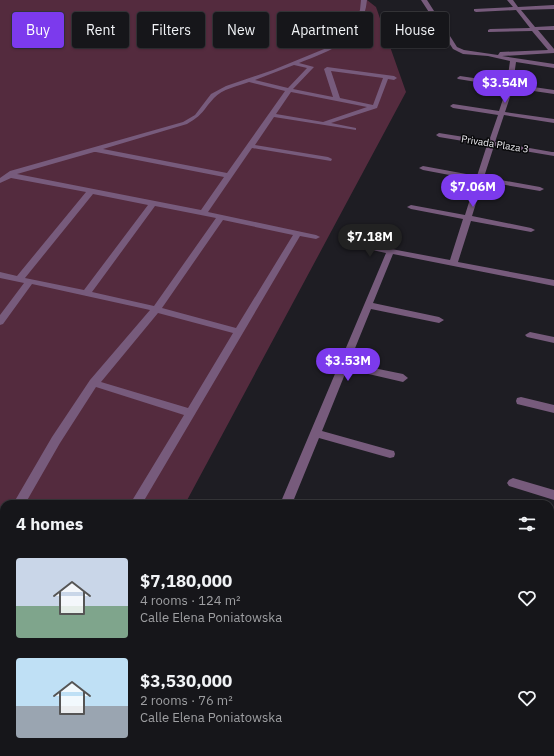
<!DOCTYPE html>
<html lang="en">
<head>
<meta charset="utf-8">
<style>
  :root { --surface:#16161a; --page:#1f1f23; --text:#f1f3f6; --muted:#9e9fa2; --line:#353539; --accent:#7c3aed }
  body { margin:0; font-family:"IBM Plex Sans",sans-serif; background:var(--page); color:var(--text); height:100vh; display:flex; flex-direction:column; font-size:15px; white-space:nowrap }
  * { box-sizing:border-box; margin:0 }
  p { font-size:13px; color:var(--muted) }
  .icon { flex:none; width:22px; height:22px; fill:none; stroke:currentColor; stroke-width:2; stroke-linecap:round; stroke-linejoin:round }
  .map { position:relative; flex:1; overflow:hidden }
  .side { position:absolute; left:0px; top:500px; width:554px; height:256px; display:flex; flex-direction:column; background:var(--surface); border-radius:12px 12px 0 0; box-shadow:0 1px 3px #0004,0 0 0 1px var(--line) }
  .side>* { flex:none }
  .top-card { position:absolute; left:12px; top:12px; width:530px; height:36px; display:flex; gap:8px }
  .price { position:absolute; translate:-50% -34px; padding:0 9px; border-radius:14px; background:var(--accent); color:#fff; font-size:13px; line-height:26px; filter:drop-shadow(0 1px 2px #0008) }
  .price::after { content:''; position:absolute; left:50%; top:24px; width:12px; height:9px; margin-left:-6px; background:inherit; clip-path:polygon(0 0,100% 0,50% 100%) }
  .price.active { background:#222; color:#fff }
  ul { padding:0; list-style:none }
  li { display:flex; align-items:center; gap:12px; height:100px; padding:0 16px }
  li span { display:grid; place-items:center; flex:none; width:112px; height:80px; border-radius:4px; color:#555 }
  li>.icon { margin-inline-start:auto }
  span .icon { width:48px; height:48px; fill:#fffc; stroke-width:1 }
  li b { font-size:17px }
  h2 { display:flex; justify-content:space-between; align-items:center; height:48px; padding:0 16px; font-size:17px }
  .pill { padding:0 14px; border-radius:4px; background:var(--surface); box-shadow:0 1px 3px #0004,0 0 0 1px var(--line); font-size:14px; line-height:36px }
  .pill.active { background:var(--accent); color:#fff }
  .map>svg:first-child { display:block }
  .green { fill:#542b3e }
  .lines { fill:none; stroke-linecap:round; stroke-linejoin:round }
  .minor { fill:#775b7c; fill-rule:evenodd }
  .labels { text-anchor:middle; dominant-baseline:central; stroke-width:3; stroke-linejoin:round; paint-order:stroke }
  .far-street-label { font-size:10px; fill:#edecf0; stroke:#08080a }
</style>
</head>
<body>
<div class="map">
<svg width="554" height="756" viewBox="0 0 554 756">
  <rect width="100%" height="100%" fill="#1e1d23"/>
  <!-- green -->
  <path class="green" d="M0 0H367L376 7 406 92 185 504H4V752H52L50 756H0Z"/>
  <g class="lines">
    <!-- minor -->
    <g class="minor">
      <path d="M361 0H367C363 40 332 50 299 63L314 67 293 89 333 97 324 69 327 67 394 76 397 78 394 80 388 79 377 108 331 123 356 128V130L274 117 255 145 328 157 332 159 331 161 252 148 208 212 316 235 320 237 316 239 300 236 142 504H130L184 415 96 387 60 443 25 504H13L52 437 90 380 150 310 32 284 3 324 0 325V315L24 283 0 278V272L17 276 86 192 11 178 0 183V178L10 171 183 122 195 115 211 94 226 86 273 70 329 47 348 34 360 10ZM294 65 307 68 288 88 255 80ZM331 71 383 78 373 105 340 98ZM249 82 285 91 227 173 103 149 187 124C203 115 203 110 214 98 222 89 238 86 249 82ZM291 92 367 107 323 122 276 114ZM94 152H96L224 177 201 210 17 174ZM93 194 148 205 84 290 25 278ZM155 206 216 218 154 306 92 292ZM223 220 293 235 236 328 162 308ZM158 313 233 333 188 408 101 382Z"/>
      <path d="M421 0H427L457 47 464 50 498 55 500 52 548 50 532 31 488 32V30L490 29 530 28 516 10 476 12 474 11V9L513 7 507 0H513L518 7 554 5V9L521 10 535 27 554 26V30H538L554 49V53L502 56 554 64V68L516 62 513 84 554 90V94L513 88 505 112 554 119V123L504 115 495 142 552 152H554V156L494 146 484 177 540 187 544 189 540 191 483 181 472 216 531 228 535 230 531 232 471 221 458 262 554 280V286L393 254 373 303 439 317 444 320 439 323 371 309 349 363 403 374 408 378 403 382 347 369 322 431 390 450 394 451 395 454 394 457 390 458 319 438 292 504H280L386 253 354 246 350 244 354 242 450 260 463 219 411 209 407 207 411 205 465 215 476 180 423 170 419 168 423 166 477 176 487 145 439 137 436 135 439 133 489 141 498 115 453 108 450 106 453 104 499 111 507 87 458 79 457 78 460 76 507 83 510 61 488 56 463 54 453 49Z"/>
      <path d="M530 332 554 337V343L527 337 525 335Z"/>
      <path d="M521 397 554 405V413L517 404 516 401 517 398Z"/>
      <path d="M513 478 554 490V500L509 486 507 483 509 480Z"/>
      <path d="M4 524V540L0 541V525Z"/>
      <path d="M550 593 554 594V606L550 605Z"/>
      <path d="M0 644 4 646V660L0 658Z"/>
      <path d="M550 726 554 727V741L550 740Z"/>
      <path d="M34 752H49L48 756H33Z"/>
      <path d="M177 752H191L190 756H176Z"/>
    </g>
  </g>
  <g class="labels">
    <!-- far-street labels -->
    <g class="far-street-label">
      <text transform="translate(495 144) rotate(9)">Privada Plaza 3</text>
    </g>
  </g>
</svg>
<b class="price" style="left:505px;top:104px">$3.54M</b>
<b class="price" style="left:473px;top:208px">$7.06M</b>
<b class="price active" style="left:370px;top:258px">$7.18M</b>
<b class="price" style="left:348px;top:382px">$3.53M</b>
<div class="top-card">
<a class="pill active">Buy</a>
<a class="pill">Rent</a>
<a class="pill">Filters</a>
<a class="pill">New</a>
<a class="pill">Apartment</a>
<a class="pill">House</a>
</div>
<section class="side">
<h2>4 homes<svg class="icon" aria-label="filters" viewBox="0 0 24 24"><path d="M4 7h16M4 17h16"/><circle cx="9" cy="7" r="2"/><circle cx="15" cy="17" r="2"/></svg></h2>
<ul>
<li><span style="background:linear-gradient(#c9d6e8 60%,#7fa58c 0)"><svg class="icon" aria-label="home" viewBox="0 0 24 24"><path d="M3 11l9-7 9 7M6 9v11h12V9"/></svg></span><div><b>$7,180,000</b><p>4 rooms · 124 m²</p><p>Calle Elena Poniatowska</p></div><svg class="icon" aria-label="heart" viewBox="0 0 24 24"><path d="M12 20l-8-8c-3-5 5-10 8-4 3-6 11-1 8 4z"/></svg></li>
<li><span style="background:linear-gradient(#bfe0f5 60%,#9aa5b1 0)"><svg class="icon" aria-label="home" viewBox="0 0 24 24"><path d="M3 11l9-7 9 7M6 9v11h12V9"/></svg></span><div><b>$3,530,000</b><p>2 rooms · 76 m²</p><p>Calle Elena Poniatowska</p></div><svg class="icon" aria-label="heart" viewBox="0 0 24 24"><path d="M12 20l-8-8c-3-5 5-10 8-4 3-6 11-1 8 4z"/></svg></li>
</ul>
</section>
</div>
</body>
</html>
